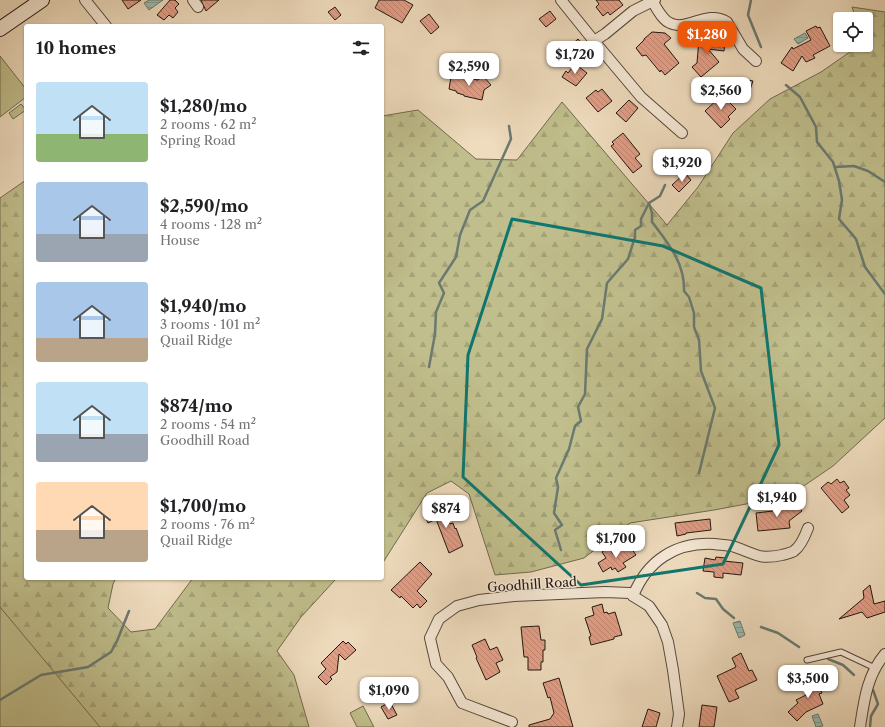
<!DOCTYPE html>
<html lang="en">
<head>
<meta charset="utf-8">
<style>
  :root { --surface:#fff; --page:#f2f2f2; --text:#202124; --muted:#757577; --accent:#ea580c }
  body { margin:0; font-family:"Libre Caslon Text",serif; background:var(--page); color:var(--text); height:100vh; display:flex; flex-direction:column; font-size:15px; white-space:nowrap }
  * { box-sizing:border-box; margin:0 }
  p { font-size:13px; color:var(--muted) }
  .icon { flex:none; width:22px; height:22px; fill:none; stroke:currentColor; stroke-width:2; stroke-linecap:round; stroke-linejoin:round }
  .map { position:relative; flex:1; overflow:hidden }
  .drawer { position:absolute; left:24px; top:24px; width:360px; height:556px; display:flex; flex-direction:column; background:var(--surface); border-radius:4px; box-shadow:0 1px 3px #0004 }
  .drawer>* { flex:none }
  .controls { position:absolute; left:833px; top:12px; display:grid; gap:8px }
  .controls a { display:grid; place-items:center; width:40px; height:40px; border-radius:4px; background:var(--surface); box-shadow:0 1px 3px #0004; font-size:20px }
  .price { position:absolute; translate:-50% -34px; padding:0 9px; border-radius:8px; background:#fff; color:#222; font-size:13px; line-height:26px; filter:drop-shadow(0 1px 2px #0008) }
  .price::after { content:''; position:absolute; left:50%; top:24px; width:12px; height:9px; margin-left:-6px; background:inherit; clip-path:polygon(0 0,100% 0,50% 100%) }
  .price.active { background:var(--accent); color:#fff }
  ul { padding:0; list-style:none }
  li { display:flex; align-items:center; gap:12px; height:100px; padding:0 12px }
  li span { display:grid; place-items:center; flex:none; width:112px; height:80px; border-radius:4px; color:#555 }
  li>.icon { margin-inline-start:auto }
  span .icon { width:48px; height:48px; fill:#fffc; stroke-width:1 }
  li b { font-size:17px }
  h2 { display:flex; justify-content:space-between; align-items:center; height:48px; padding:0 12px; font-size:17px }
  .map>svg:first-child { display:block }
  .forest { fill:url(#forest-firs); stroke:#706a4e }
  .green { fill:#c0be8c; stroke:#706a4e }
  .water { fill:url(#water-rules); stroke:#6a7a71 }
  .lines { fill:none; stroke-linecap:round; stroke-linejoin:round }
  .stream { stroke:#6a7a71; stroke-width:2.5 }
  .building { fill:url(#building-back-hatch); stroke:#211610 }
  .lane-casing { stroke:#54483c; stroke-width:7 }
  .street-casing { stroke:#54483c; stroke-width:12 }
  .secondary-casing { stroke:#211610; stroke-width:16 }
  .lane { stroke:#f5e8d5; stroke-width:5 }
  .street { stroke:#f5e8d5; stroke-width:10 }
  .secondary { stroke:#f5e8d5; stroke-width:14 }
  .marked { fill:none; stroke:#0f766e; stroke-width:3; stroke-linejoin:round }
  .labels { text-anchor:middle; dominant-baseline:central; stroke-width:3; stroke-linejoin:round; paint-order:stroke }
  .street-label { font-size:13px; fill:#211610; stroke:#f5e8d5 }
</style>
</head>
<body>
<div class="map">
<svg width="885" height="727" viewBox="0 0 885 727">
  <defs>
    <pattern id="forest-firs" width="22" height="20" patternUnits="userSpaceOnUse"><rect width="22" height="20" fill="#c0be8c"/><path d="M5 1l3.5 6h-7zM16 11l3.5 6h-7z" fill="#a5a378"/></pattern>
    <pattern id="water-rules" width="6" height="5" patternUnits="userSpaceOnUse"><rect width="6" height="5" fill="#9abcb1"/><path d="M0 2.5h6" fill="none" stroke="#84a197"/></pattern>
    <pattern id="building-back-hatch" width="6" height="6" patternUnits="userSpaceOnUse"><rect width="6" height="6" fill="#e39e86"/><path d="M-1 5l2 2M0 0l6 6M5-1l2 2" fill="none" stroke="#c28773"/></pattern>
  </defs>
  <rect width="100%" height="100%" fill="#efdcbe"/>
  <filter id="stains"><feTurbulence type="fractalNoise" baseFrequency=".005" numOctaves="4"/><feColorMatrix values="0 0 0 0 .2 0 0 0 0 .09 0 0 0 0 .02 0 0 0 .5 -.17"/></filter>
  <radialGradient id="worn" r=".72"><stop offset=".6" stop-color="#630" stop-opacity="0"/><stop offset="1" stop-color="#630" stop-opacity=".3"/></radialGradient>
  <!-- forest -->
  <g class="forest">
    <path d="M852 7 885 12V418L833 466 789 496 714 510 630 523 584 558 531 572 495 575 469 494 451 481 427 493 382 564V116L418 110 476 159 517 160 562 102 667 225 698 187 733 133 770 99 821 72 860 45H866V19H856Z"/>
    <path d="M26 180V578H116L113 584 108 608 131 632 155 629 193 578H335V580L301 617 277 651 294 675 309 727H0V198Z"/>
  </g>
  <!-- green -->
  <g class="green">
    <path d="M0 56 26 89V97L0 117Z"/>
    <path d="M21 104 26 110 13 119 9 113Z"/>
    <path d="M0 607 100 727H0Z"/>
    <path d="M363 706 374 727H357L350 713Z"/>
  </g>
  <!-- water -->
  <g class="water">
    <path d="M149 0H163L149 10 144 3Z"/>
    <path d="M805 33 808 38 798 44 794 39Z"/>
    <path d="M740 621 745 635 739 638 733 623Z"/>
    <path d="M818 714 823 726 816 727 812 716Z"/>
  </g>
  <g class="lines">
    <!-- stream -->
    <g class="stream">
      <path d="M751 0 748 15 761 47"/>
      <path d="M786 85 800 97 816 127 817 142 833 162 839 181 842 200 839 219 856 239 865 267 885 294"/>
      <path d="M835 167 854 166 868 171 885 182"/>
      <path d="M649 203 652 213V222C668 243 685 263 684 291L689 297 694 313V327L699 340 701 371 715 408 699 473"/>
      <path d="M429 367 435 334 436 312 444 293 439 283 456 257 460 235 470 210 483 201 511 139 509 126"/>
      <path d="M561 550 555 530 562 525 554 513 558 487 556 478 569 449 575 426 581 421 578 407 585 394 587 349 602 319 607 283 628 259 635 237V230L641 226V219L649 203 660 196 665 185"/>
      <path d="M697 593 705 598 716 599 723 609 734 618"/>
      <path d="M761 627 778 633 799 647"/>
      <path d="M828 659 843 665 854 675"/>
      <path d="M0 700 41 675 88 667 111 652 117 641 129 611"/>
      <path d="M870 727 871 716 878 704 873 690"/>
    </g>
  </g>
  <!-- building -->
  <g class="building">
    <path d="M122 0H141L128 9Z"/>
    <path d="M170 0H175L179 4 175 8 178 12 173 18 169 15 164 20 157 15Z"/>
    <path d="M201 0H219L206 11Z"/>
    <path d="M379 0H404L413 5 402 23 375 8Z"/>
    <path d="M596 0H619L623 5 610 15 608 12 603 16 596 7 599 4Z"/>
    <path d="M335 7 341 15 335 20 328 12Z"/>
    <path d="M550 11 556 19 546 27 539 19Z"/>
    <path d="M429 14 439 27 431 34 420 21Z"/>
    <path d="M816 26 817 28 820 27 821 29 830 46 813 55 815 58 806 62 802 56 793 71 781 63 792 47 793 49 811 40 806 31Z"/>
    <path d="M652 32 665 33 671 38 664 44 679 63 665 75 661 70 660 72 646 55 642 56 636 48 644 40V39Z"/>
    <path d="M578 39 587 50 576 58 568 48Z"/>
    <path d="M699 39 725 41 724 51 708 49 719 62 701 77 692 67 697 63Z"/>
    <path d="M575 64 587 73 576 86 562 77 566 71 568 73Z"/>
    <path d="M458 76 478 80 483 76 491 85 484 90 482 100 464 96V95L457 93 456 91 449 89 451 77H457Z"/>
    <path d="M744 79 753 81 749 93 740 91Z"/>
    <path d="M602 89 612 101 598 112 586 98 596 90 598 92Z"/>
    <path d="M722 95 736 109 728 117 730 119 721 128 705 111Z"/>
    <path d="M629 100 638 108 626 122 616 113Z"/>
    <path d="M623 133 640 154 635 158 642 166 633 173 611 146 614 144 612 142Z"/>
    <path d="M685 173 691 180 679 192 672 185Z"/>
    <path d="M837 479 840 483 844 481 849 488 846 490 850 495 844 500 849 507 842 513 821 488 828 482 831 484Z"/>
    <path d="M795 502 802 511 789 521 790 528 758 531 756 513 773 511V508L792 505Z"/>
    <path d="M437 505 440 512 442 511 444 516 446 515 450 524 453 523 455 529 456 528 463 546 449 553 436 519 428 523 425 516 432 513 430 508Z"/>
    <path d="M710 519 711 530 686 533V534L677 536 675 523Z"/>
    <path d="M628 544 636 555 623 563 626 567 618 572 615 568 612 570 611 567 603 572 598 563 606 558 602 552 609 547 613 554Z"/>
    <path d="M716 557 725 558 724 561 743 563 741 575 723 573V578L714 577V572L703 571 705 558 715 560Z"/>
    <path d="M420 562 432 574 417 591 427 601 420 608 417 604 413 608 401 596 400 598 391 590Z"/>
    <path d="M870 585 874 604 885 601V612L867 618 862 612 839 619 864 598 863 591Z"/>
    <path d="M602 604 604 613 607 612 608 614 615 612 622 635 614 637V639L591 645 589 637 591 636 585 618 594 615 592 607Z"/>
    <path d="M539 626 541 640H545V650H543V662H541V670H528V657H524L521 627Z"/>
    <path d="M485 639 490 650 497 647 503 660 496 663 500 672 486 680 476 658 477 657 472 645Z"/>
    <path d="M343 641 346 644 348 642 356 650 345 660 339 654 337 672 330 677 332 679 326 685 318 677 326 669 321 663Z"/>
    <path d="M741 653 749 671 752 670 757 680 735 690 739 698 729 702 717 676 736 667 732 658Z"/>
    <path d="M808 676H817V679H820V689L822 693 819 694 823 704 806 712 797 721 788 712 798 703 796 700 806 695V678H808Z"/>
    <path d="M559 678 573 727H529V725L550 719 554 713 550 697 548 698 543 683Z"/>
    <path d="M390 702 397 715 388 719 381 707Z"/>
    <path d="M702 705 717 707 714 727H699Z"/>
    <path d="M648 709 660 713 656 727H642Z"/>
  </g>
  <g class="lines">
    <defs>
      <path id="lane" d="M807 660 841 652 875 668"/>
      <g id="street">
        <path d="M85 0 106 26"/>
        <path d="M193 0 198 7"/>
        <path d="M561 0 594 41 641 97 682 133"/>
        <path d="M652 1C657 8 662 20 670 23 686 32 707 9 727 22L743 49 756 61"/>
        <path d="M594 41 605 34 633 11 655 0"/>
        <path d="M633 596C647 561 675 542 714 544 720 545 729 545 735 547 756 554 758 560 782 555 785 554 791 553 794 551 801 546 805 536 808 528"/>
        <path d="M512 722 462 703 448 677 436 664 430 638 439 619 457 606 479 600 514 596 605 592 630 593 633 596 649 606 662 625 668 642 673 670 679 714 677 727"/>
        <path d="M860 727C864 701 867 675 885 654"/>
      </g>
      <path id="secondary" d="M0 29 42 0"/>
    </defs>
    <!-- lane casing -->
    <use href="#lane" class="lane-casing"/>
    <!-- street casing -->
    <use href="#street" class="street-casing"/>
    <!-- secondary casing -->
    <use href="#secondary" class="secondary-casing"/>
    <!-- lane -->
    <use href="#lane" class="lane"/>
    <!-- street -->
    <use href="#street" class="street"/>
    <!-- secondary -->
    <use href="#secondary" class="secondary"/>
  </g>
  <!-- marked area -->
  <path class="marked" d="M512 219 663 246 761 288 779 445 723 564 581 585 463 477 468 355Z"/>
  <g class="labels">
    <!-- street labels -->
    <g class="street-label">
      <text transform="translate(532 584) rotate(-4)">Goodhill Road</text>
    </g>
  </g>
  <rect width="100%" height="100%" filter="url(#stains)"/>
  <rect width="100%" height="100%" fill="url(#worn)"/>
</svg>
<div class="controls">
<a><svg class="icon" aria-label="locate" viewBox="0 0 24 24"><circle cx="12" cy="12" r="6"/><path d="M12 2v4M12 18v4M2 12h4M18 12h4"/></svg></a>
</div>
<b class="price active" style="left:707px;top:55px">$1,280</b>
<b class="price" style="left:575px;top:75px">$1,720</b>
<b class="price" style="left:469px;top:87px">$2,590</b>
<b class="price" style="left:721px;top:111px">$2,560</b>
<b class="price" style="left:682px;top:183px">$1,920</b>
<b class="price" style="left:777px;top:518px">$1,940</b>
<b class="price" style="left:446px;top:529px">$874</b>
<b class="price" style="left:616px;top:559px">$1,700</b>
<b class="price" style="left:808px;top:699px">$3,500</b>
<b class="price" style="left:389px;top:711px">$1,090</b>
<section class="drawer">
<h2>10 homes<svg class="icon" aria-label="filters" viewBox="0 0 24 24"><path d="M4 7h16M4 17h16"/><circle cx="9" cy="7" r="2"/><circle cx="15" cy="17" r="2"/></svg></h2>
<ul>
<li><span style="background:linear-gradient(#bfe0f5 65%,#8fb573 0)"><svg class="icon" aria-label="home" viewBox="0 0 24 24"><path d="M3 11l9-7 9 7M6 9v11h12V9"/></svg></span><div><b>$1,280/mo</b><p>2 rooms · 62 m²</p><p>Spring Road</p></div></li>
<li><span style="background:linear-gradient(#a9c7e8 65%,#9aa5b1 0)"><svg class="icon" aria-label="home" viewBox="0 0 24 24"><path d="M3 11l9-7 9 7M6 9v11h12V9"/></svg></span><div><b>$2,590/mo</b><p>4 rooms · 128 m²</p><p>House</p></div></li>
<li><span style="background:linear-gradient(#a9c7e8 70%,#b9a48a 0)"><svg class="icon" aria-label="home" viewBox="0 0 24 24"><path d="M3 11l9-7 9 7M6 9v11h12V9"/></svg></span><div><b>$1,940/mo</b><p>3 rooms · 101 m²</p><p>Quail Ridge</p></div></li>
<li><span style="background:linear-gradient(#bfe0f5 65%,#9aa5b1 0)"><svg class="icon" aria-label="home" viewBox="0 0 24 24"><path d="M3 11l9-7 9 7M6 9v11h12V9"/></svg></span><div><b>$874/mo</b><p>2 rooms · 54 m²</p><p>Goodhill Road</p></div></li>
<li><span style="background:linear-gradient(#ffd9b3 60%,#b9a48a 0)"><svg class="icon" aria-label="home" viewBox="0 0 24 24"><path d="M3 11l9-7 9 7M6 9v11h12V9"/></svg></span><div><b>$1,700/mo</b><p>2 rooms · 76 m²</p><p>Quail Ridge</p></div></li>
</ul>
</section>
</div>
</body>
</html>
